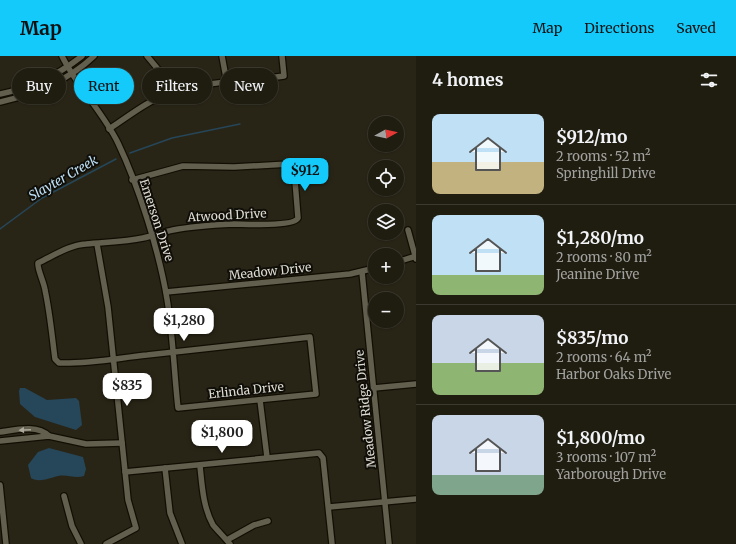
<!DOCTYPE html>
<html lang="en">
<head>
<meta charset="utf-8">
<style>
  :root { --surface:#1f1c10; --page:#272519; --text:#f1f3f6; --muted:#a1a19f; --line:#3c3a30; --accent:#14cafb }
  body { margin:0; font-family:Merriweather,serif; background:var(--page); color:var(--text); height:100vh; display:flex; flex-direction:column; font-size:15px; white-space:nowrap }
  * { box-sizing:border-box; margin:0 }
  p { font-size:13px; color:var(--muted) }
  .icon { flex:none; width:22px; height:22px; fill:none; stroke:currentColor; stroke-width:2; stroke-linecap:round; stroke-linejoin:round }
  .map { position:relative; flex:1; overflow:hidden }
  .panel { display:flex; flex-direction:column; background:var(--surface); width:320px }
  .panel>* { flex:none }
  .top-card { position:absolute; left:12px; top:12px; width:344px; height:36px; display:flex; gap:8px }
  .needle { width:26px; rotate:82deg }
  .controls { position:absolute; left:368px; top:60px; display:grid; gap:8px }
  .controls a { display:grid; place-items:center; width:36px; height:36px; border-radius:50%; background:var(--surface); box-shadow:0 1px 3px #0004,0 0 0 1px var(--line); font-size:20px }
  .price { position:absolute; translate:-50% -34px; padding:0 9px; border-radius:8px; background:#fff; color:#222; font-size:13px; line-height:26px; filter:drop-shadow(0 1px 2px #0008) }
  .price::after { content:''; position:absolute; left:50%; top:24px; width:12px; height:9px; margin-left:-6px; background:inherit; clip-path:polygon(0 0,100% 0,50% 100%) }
  .price.current { background:var(--accent); color:#111 }
  ul { padding:0; list-style:none }
  li { display:flex; align-items:center; gap:12px; height:100px; padding:0 16px }
  li+li { border-top:1px solid var(--line) }
  li span { display:grid; place-items:center; flex:none; width:112px; height:80px; border-radius:8px; color:#555 }
  li>.icon { margin-inline-start:auto }
  span .icon { width:48px; height:48px; fill:#fffc; stroke-width:1 }
  li b { font-size:17px }
  h2 { display:flex; justify-content:space-between; align-items:center; height:48px; padding:0 16px; font-size:17px }
  .tag { padding:0 14px; border-radius:18px; background:var(--surface); box-shadow:0 1px 3px #0004,0 0 0 1px var(--line); font-size:14px; line-height:36px }
  .tag.current { background:var(--accent); color:#111 }
  header { display:flex; align-items:center; gap:24px; box-sizing:border-box; height:56px; padding:0 20px; background:var(--accent); color:#111 }
  header strong { font-size:19px }
  nav { display:flex; gap:22px; margin-inline-start:auto; font-size:14px }
  main { display:flex; flex:1; min-height:0 }
  .map>svg:first-child { display:block }
  .water { fill:#264659 }
  .lines { fill:none; stroke-linecap:round; stroke-linejoin:round }
  .stream { stroke:#264659; stroke-width:1.5 }
  .minor-casing { stroke:#120e03; stroke-width:8 }
  .minor { stroke:#635f4e; stroke-width:5.5 }
  .oneway { fill:#adaa9d }
  .labels { text-anchor:middle; dominant-baseline:central; stroke-width:4; stroke-linejoin:round; paint-order:stroke }
  .street-label { font-size:12px; fill:#dedcd2; stroke:#100e08 }
  .water-label { font-size:13px; font-style:italic; fill:#bee0f7; stroke:#100e08 }
</style>
</head>
<body>
<header>
<strong>Map</strong>
<nav><a>Map</a><a>Directions</a><a>Saved</a></nav>
</header>
<main>
<div class="map">
<svg width="416" height="488" viewBox="0 0 416 488">
  <rect width="100%" height="100%" fill="#292516"/>
  <!-- water -->
  <g class="water">
    <path d="M20 332H25L47 344 76 342 79 345 82 369 76 374 35 361 20 348 19 335Z"/>
    <path d="M49 392 83 401 86 413 84 420C75 423 67 418 58 420 50 422 39 427 31 422L28 409 38 396Z"/>
  </g>
  <g class="lines">
    <!-- stream -->
    <g class="stream">
      <path d="M130 97 172 82 240 68"/>
      <path d="M0 173 42 142 116 103"/>
    </g>
    <defs>
      <g id="minor">
        <path d="M62 0C77 31 103 56 118 87 139 131 159 195 167 243 173 279 174 316 178 352L316 338 310 281C255 287 201 293 147 299 118 302 88 308 59 307L55 303C52 280 50 257 45 234 44 226 37 213 38 207 53 200 69 189 86 188 105 186 124 186 143 182 153 180 163 176 173 174 193 170 213 169 234 168 245 168 294 171 298 162L294 112 289 108 234 111 183 110 132 124"/>
        <path d="M147 0 162 18 170 37"/>
        <path d="M222 0 227 27"/>
        <path d="M0 38C30 32 58 19 82 0"/>
        <path d="M0 46C35 38 68 25 94 0"/>
        <path d="M109 73C129 60 147 45 170 37 205 25 247 25 284 20L282 0"/>
        <path d="M408 174 416 203"/>
        <path d="M97 188 108 251 128 444 136 472 106 488"/>
        <path d="M397 206 416 200"/>
        <path d="M362 216 389 488"/>
        <path d="M166 236 350 218 375 212"/>
        <path d="M374 332 416 328"/>
        <path d="M260 344 267 401"/>
        <path d="M0 376C15 374 37 368 49 380"/>
        <path d="M0 385 49 380 86 388 122 387"/>
        <path d="M200 410C202 429 203 451 213 469 218 475 225 482 230 488"/>
        <path d="M165 412 170 457 182 488"/>
        <path d="M125 416 319 397 323 402 332 488"/>
        <path d="M0 429 6 488"/>
        <path d="M64 440 72 470 81 488"/>
        <path d="M329 451 416 443"/>
        <path d="M227 484 254 469 268 465"/>
      </g>
    </defs>
    <!-- minor casing -->
    <use href="#minor" class="minor-casing"/>
    <!-- minor -->
    <use href="#minor" class="minor"/>
  </g>
  <!-- one-way arrows -->
  <defs><path id="oneway-solid" d="M-6-.8H1V-3.2L6.5 0L1 3.2V.8H-6Z"/></defs>
  <use class="oneway" href="#oneway-solid" transform="translate(25 374) rotate(177)"/>
  <g class="labels">
    <!-- street labels -->
    <g class="street-label">
      <text transform="translate(227 159) rotate(-3)">Atwood Drive</text>
      <text transform="translate(157 164) rotate(72)">Emerson Drive</text>
      <text transform="translate(270 215) rotate(-6)">Meadow Drive</text>
      <text transform="translate(246 334) rotate(-6)">Erlinda Drive</text>
      <text transform="translate(365 353) rotate(-96)">Meadow Ridge Drive</text>
    </g>
    <!-- water labels -->
    <g class="water-label">
      <text transform="translate(63 122) rotate(-30)">Slayter Creek</text>
    </g>
  </g>
</svg>
<div class="controls">
<a><svg class="needle" viewBox="-14 -14 28 28"><path d="M0-13l5 13h-10z" fill="#e53935"/><path d="M0 13l5-13h-10z" fill="#a1a19f"/></svg></a>
<a><svg class="icon" aria-label="locate" viewBox="0 0 24 24"><circle cx="12" cy="12" r="6"/><path d="M12 2v4M12 18v4M2 12h4M18 12h4"/></svg></a>
<a><svg class="icon" aria-label="layers" viewBox="0 0 24 24"><path d="M12 4l9 5-9 5-9-5zM3 14l9 5 9-5"/></svg></a>
<a>+</a>
<a>−</a>
</div>
<b class="price current" style="left:305px;top:136px">$912</b>
<b class="price" style="left:184px;top:286px">$1,280</b>
<b class="price" style="left:127px;top:351px">$835</b>
<b class="price" style="left:222px;top:398px">$1,800</b>
<div class="top-card">
<a class="tag">Buy</a>
<a class="tag current">Rent</a>
<a class="tag">Filters</a>
<a class="tag">New</a>
</div>
</div>
<section class="panel">
<h2>4 homes<svg class="icon" aria-label="filters" viewBox="0 0 24 24"><path d="M4 7h16M4 17h16"/><circle cx="9" cy="7" r="2"/><circle cx="15" cy="17" r="2"/></svg></h2>
<ul>
<li><span style="background:linear-gradient(#bfe0f5 60%,#c2b280 0)"><svg class="icon" aria-label="home" viewBox="0 0 24 24"><path d="M3 11l9-7 9 7M6 9v11h12V9"/></svg></span><div><b>$912/mo</b><p>2 rooms · 52 m²</p><p>Springhill Drive</p></div></li>
<li><span style="background:linear-gradient(#bfe0f5 75%,#8fb573 0)"><svg class="icon" aria-label="home" viewBox="0 0 24 24"><path d="M3 11l9-7 9 7M6 9v11h12V9"/></svg></span><div><b>$1,280/mo</b><p>2 rooms · 80 m²</p><p>Jeanine Drive</p></div></li>
<li><span style="background:linear-gradient(#c9d6e8 60%,#8fb573 0)"><svg class="icon" aria-label="home" viewBox="0 0 24 24"><path d="M3 11l9-7 9 7M6 9v11h12V9"/></svg></span><div><b>$835/mo</b><p>2 rooms · 64 m²</p><p>Harbor Oaks Drive</p></div></li>
<li><span style="background:linear-gradient(#c9d6e8 75%,#7fa58c 0)"><svg class="icon" aria-label="home" viewBox="0 0 24 24"><path d="M3 11l9-7 9 7M6 9v11h12V9"/></svg></span><div><b>$1,800/mo</b><p>3 rooms · 107 m²</p><p>Yarborough Drive</p></div></li>
</ul>
</section>
</main>
</body>
</html>
